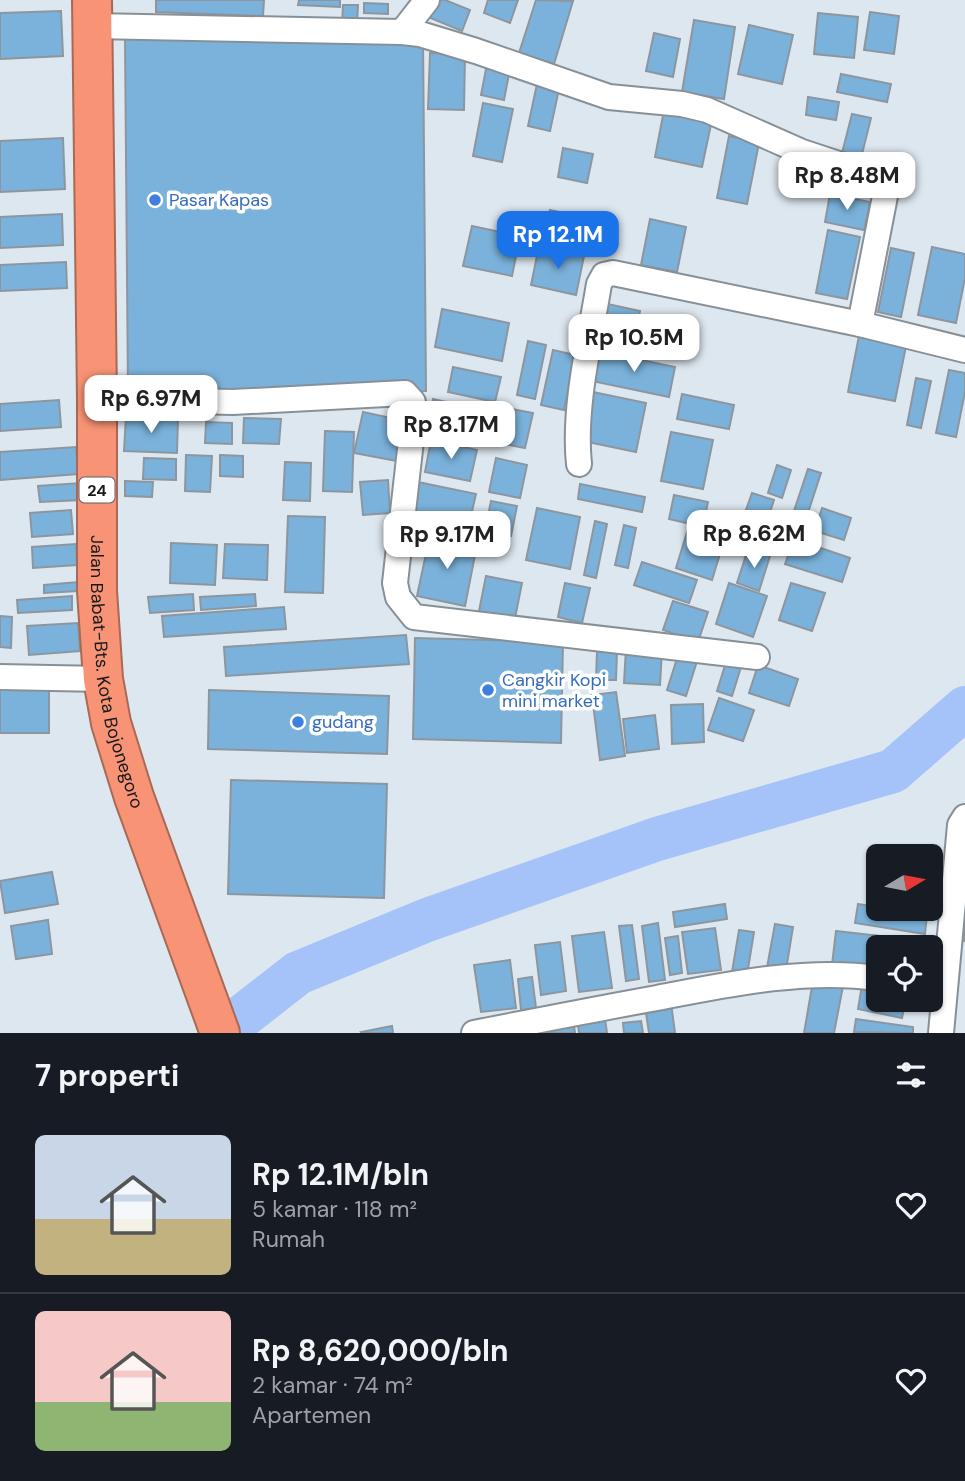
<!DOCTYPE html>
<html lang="id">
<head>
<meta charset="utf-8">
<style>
  :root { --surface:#171b24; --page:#242831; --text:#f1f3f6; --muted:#9ea1a6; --line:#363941; --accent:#1a73e8 }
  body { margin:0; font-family:"DM Sans",sans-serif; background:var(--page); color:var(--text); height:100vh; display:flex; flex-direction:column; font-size:26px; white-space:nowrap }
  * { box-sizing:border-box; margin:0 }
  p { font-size:23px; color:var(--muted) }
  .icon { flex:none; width:38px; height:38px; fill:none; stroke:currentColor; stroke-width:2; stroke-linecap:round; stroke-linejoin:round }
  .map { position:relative; height:1033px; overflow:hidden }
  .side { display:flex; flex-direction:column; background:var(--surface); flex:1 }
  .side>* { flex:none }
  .needle { width:46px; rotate:80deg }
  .controls { position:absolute; left:866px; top:844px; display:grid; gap:14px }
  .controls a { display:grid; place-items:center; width:77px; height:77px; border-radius:10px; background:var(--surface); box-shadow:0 2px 5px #0004; font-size:35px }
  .price { position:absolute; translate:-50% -60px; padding:0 16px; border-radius:14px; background:#fff; color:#222; font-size:23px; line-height:46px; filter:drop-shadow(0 2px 4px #0008) }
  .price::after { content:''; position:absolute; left:50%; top:42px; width:21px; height:16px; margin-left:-10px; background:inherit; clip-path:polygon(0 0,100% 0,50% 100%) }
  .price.active { background:var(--accent); color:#fff }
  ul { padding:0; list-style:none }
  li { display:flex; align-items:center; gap:21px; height:175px; padding:0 35px }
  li+li { border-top:2px solid var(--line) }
  li span { display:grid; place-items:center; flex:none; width:196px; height:140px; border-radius:10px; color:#555 }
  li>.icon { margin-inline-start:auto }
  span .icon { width:84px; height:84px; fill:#fffc; stroke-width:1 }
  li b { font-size:30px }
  h2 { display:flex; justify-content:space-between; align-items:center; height:84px; padding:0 35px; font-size:30px }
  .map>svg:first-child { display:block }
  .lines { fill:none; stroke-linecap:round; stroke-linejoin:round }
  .river { stroke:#a5c3f9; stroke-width:44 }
  .building { fill:#7bb2db; stroke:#8d969e; stroke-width:2 }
  .street-casing { stroke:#879097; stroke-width:28 }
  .highway-casing { stroke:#a96956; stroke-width:42 }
  .street { stroke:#fff; stroke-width:24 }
  .highway { stroke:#f89475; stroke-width:38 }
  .shop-dot { fill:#3f7fe0; stroke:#fff; stroke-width:2.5 }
  .labels { text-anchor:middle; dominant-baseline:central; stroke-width:7; stroke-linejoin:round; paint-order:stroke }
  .shield { fill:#fff; stroke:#5c5f61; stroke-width:2 }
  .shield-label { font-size:16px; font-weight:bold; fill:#161a1d }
  .shop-label { font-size:18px; fill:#366cbe; stroke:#fff; text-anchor:start }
  .street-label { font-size:18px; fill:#161a1d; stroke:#fff }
</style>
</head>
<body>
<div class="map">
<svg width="965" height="1033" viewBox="0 0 965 1033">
  <rect width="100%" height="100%" fill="#dde7ef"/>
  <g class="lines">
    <!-- river -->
    <path class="river" d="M221 1033 298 973 427 920 657 839 893 771 965 708"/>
  </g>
  <!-- building -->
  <g class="building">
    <path d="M156 0H264L263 16 156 12Z"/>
    <path d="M299 0H340V7L298 5Z"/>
    <path d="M434 0H445L470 10 462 31 428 17Z"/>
    <path d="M488 0H518L510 23 484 13Z"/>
    <path d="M536 0 573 1 554 64 519 53Z"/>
    <path d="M364 3 388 4V14L364 13Z"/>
    <path d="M343 5H358L357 24 342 23Z"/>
    <path d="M61 11 63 56 0 59V13Z"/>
    <path d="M870 12 899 16 894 54 864 50Z"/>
    <path d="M818 13 858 17 854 58 814 54Z"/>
    <path d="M694 20 735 27 724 99 682 92Z"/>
    <path d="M749 25 793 35 782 84 738 74Z"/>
    <path d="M654 33 680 39 673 77 646 71Z"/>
    <path d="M423 36 426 391 128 393 125 38Z"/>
    <path d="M430 53 465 54 464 110 428 109Z"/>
    <path d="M487 64 510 69 504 100 481 95Z"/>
    <path d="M841 74 891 84 887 102 837 92Z"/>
    <path d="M537 84 559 89 550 131 528 126Z"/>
    <path d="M808 97 839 102 836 120 806 115Z"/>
    <path d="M483 103 513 109 502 162 473 156Z"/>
    <path d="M665 105 713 115 702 167 655 157Z"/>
    <path d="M852 114 871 118 861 158 842 153Z"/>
    <path d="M729 136 759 143 747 204 717 198Z"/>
    <path d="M63 138 65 189 0 192V141Z"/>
    <path d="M563 148 593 154 587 183 558 177Z"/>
    <path d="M830 194 870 202 864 230 825 222Z"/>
    <path d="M550 210 592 219 587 243 545 234Z"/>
    <path d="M62 214 63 245 0 248V217Z"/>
    <path d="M650 219 686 227 677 272 641 265Z"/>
    <path d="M472 226 520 236 512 276 463 266Z"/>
    <path d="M828 230 860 237 847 299 816 293Z"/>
    <path d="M539 246 584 256 576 295 531 285Z"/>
    <path d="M932 247 965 254V278L956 323 918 315Z"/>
    <path d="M891 248 914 253 901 317 878 312Z"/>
    <path d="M66 262 67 288 0 291V265Z"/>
    <path d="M603 303 640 311 634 341 597 333Z"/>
    <path d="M442 309 509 323 502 361 435 347Z"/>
    <path d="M859 336 906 346 895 401 848 392Z"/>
    <path d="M528 341 546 345 535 399 517 395Z"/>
    <path d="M553 350 575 355 564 410 541 405Z"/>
    <path d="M598 351 675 367 669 397 592 381Z"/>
    <path d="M453 367 501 377 495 402 448 392Z"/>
    <path d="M949 370 965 373V392L956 437 936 433Z"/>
    <path d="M916 378 931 381 921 428 907 425Z"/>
    <path d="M593 392 646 403 636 452 583 441Z"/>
    <path d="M682 394 734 405 729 429 677 419Z"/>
    <path d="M433 399 491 412 484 444 426 432Z"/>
    <path d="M59 400 61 427 0 431V404Z"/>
    <path d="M506 408 533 413 525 448 499 443Z"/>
    <path d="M363 412 405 421 397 461 354 453Z"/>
    <path d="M126 416 178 418 177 453 124 451Z"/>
    <path d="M244 418 281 419 279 444 243 443Z"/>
    <path d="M206 422 232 423V444L205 443Z"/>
    <path d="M325 431 354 432 352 492 323 491Z"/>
    <path d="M671 432 713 440 703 489 661 481Z"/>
    <path d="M431 440 477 450 470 481 425 472Z"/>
    <path d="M76 447 78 474 0 480V452Z"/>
    <path d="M186 455 212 456 210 492 185 491Z"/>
    <path d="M220 455 243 456V477L220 476Z"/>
    <path d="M144 458 176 459V480L143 479Z"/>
    <path d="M496 458 527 465 520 498 489 492Z"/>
    <path d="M285 462 311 463 310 501 283 500Z"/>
    <path d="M777 465 791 470 782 498 768 493Z"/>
    <path d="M808 469 821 473 804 525 791 520Z"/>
    <path d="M388 480 390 513 363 515 360 482Z"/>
    <path d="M125 481 153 482 152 497 125 496Z"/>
    <path d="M418 482 476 494 468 529 411 517Z"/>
    <path d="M81 483 82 500 40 502 38 486Z"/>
    <path d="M580 484 645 497 642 512 578 499Z"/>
    <path d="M752 493 774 500 768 518 746 510Z"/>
    <path d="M674 495 708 502 703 527 669 519Z"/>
    <path d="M491 501 517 506 511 536 485 531Z"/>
    <path d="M537 508 580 517 570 569 526 560Z"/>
    <path d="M822 508 851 518 844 540 815 531Z"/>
    <path d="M71 510 73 534 32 537 30 513Z"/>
    <path d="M288 516 325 517 323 593 285 592Z"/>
    <path d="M739 517 763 525 757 543 734 535Z"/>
    <path d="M595 521 607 524 596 578 584 575Z"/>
    <path d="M624 525 636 528 628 568 615 565Z"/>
    <path d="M687 532 723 544 712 580 676 568Z"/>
    <path d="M430 535 477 545 465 606 417 596Z"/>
    <path d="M794 539 850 558 842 582 785 564Z"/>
    <path d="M171 543 217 545 215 585 170 583Z"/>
    <path d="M76 544 77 565 33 568 32 547Z"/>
    <path d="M225 544 268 545 267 580 223 578Z"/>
    <path d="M748 549 770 556 759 591 737 583Z"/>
    <path d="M642 562 697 580 689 603 634 585Z"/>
    <path d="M486 576 522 583 514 623 478 616Z"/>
    <path d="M78 582V591L44 593V585Z"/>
    <path d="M565 583 590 588 582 623 558 617Z"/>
    <path d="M729 583 767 596 753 637 716 624Z"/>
    <path d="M791 583 825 593 812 631 779 620Z"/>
    <path d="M193 594 194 610 150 613 148 597Z"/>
    <path d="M255 594 256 606 201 610 200 597Z"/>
    <path d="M72 596V610L18 613 17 600Z"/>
    <path d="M673 601 708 612 698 642 663 630Z"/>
    <path d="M284 607 286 629 164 637 162 616Z"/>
    <path d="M0 616 12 617 11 648 0 647Z"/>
    <path d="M78 623 80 651 29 655 27 626Z"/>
    <path d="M406 635 409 664 226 676 224 647Z"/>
    <path d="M415 638 563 642 561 743 413 739Z"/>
    <path d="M626 648 662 650 660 685 624 683Z"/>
    <path d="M680 649 699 655 686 696 667 690Z"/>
    <path d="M597 651H617L616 680H596Z"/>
    <path d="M727 659 742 664 732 696 717 691Z"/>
    <path d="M758 665 798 679 789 706 749 693Z"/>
    <path d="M0 686 49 687V733H0Z"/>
    <path d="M209 690 389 696 387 754 208 749Z"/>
    <path d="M616 692 625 756 600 760 592 695Z"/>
    <path d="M719 698 754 710 743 741 708 730Z"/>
    <path d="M703 704 704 742 672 744 671 705Z"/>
    <path d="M655 715 659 749 627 753 623 719Z"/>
    <path d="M231 780 387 784 384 898 228 894Z"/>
    <path d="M52 872 58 904 5 913 0 881Z"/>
    <path d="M931 876 938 877 934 903 931 902Z"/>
    <path d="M725 904 727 919 675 927 673 912Z"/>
    <path d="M858 904 927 915 925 934 855 923Z"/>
    <path d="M958 913 965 914V941L954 939Z"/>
    <path d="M48 920 52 954 16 959 11 926Z"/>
    <path d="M658 923 665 980 649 982 642 926Z"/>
    <path d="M775 924 793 927 785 976 766 973Z"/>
    <path d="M632 925 639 979 626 981 619 926Z"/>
    <path d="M715 928 721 970 688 974 682 932Z"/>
    <path d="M739 930 754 932 746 981 731 978Z"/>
    <path d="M836 931 924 941V947H878V971L832 965Z"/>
    <path d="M604 932 612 988 579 992 572 936Z"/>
    <path d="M678 936 682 973 670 975 665 938Z"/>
    <path d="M560 942 566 991 541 995 535 945Z"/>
    <path d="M510 960 516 1008 481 1012 474 965Z"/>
    <path d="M814 975 844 981 834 1033H804Z"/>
    <path d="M532 977 536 1008 521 1010 518 979Z"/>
    <path d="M863 979 878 982V999H906L902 1018 858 1009Z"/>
    <path d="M671 1003 675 1033H649L645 1006Z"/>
    <path d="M604 1012 607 1033H579L577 1015Z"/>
    <path d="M573 1019 575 1033H545L543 1023Z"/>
    <path d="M856 1019 913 1027V1033L854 1032Z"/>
    <path d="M641 1021 643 1033H624L623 1023Z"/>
    <path d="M392 1026 393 1033H362L361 1032Z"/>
  </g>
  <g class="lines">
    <defs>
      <g id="street">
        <path d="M93 26 402 32 427 0"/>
        <path d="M402 32 420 34 476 51 609 97 682 104 707 110 802 152 884 179 887 186 860 324 965 350"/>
        <path d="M97 399 233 402 405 393 413 402 414 414 395 583 398 597 414 617 757 657"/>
        <path d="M579 464C573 408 590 340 599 284L604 275 613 273 860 324"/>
        <path d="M0 677 103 679"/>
        <path d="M474 1033C535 1021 596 1009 657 998 729 984 805 968 878 978"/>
        <path d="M941 1033 960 825 965 817"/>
      </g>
      <g id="highway">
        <path id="s1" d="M92 0 97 399V591L103 679 111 723 134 797 220 1033"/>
      </g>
    </defs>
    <!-- street casing -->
    <use href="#street" class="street-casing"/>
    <!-- highway casing -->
    <use href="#highway" class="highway-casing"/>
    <!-- street -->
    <use href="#street" class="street"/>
    <!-- highway -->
    <use href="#highway" class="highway"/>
  </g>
  <!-- markers -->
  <g class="shop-dot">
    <circle cx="155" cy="200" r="7"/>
    <circle cx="488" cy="690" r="7"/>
    <circle cx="298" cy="722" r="7"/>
  </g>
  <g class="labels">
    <!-- shield labels -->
    <rect class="shield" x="79.5" y="477.5" width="35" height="25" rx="5"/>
    <g class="shield-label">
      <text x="97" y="490">24</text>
    </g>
    <!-- shop labels -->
    <g class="shop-label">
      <text x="169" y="200">Pasar Kapas</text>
      <text x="502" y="680">Cangkir Kopi<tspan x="502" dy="21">mini market</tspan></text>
      <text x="312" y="722">gudang</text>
    </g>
    <!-- street labels -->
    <g class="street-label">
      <text stroke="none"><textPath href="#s1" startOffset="674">Jalan Babat-Bts. Kota Bojonegoro</textPath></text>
    </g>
  </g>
</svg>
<div class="controls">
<a><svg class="needle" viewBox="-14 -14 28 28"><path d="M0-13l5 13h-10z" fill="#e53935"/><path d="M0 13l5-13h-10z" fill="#9ea1a6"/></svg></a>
<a><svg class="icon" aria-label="locate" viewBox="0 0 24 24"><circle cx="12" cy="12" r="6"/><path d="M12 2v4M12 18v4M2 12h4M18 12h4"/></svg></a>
</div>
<b class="price" style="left:847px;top:212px">Rp 8.48M</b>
<b class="price active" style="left:558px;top:271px">Rp 12.1M</b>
<b class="price" style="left:634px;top:374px">Rp 10.5M</b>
<b class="price" style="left:151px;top:435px">Rp 6.97M</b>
<b class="price" style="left:451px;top:461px">Rp 8.17M</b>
<b class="price" style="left:754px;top:570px">Rp 8.62M</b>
<b class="price" style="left:447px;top:571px">Rp 9.17M</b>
</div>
<section class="side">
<h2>7 properti<svg class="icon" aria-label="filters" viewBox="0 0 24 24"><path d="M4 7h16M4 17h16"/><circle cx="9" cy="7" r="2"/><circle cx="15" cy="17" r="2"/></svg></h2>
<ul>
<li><span style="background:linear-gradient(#c9d6e8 60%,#c2b280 0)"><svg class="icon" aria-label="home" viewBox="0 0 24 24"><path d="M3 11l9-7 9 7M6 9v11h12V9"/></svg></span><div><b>Rp 12.1M/bln</b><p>5 kamar · 118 m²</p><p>Rumah</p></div><svg class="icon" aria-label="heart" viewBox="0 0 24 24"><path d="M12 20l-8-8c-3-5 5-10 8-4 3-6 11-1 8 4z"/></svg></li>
<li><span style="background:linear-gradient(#f6c9c9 65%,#8fb573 0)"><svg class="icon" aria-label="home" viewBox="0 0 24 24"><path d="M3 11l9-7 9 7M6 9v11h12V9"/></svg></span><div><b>Rp 8,620,000/bln</b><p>2 kamar · 74 m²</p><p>Apartemen</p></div><svg class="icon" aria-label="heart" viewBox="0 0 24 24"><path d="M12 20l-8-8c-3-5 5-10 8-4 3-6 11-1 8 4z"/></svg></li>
</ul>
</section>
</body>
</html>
